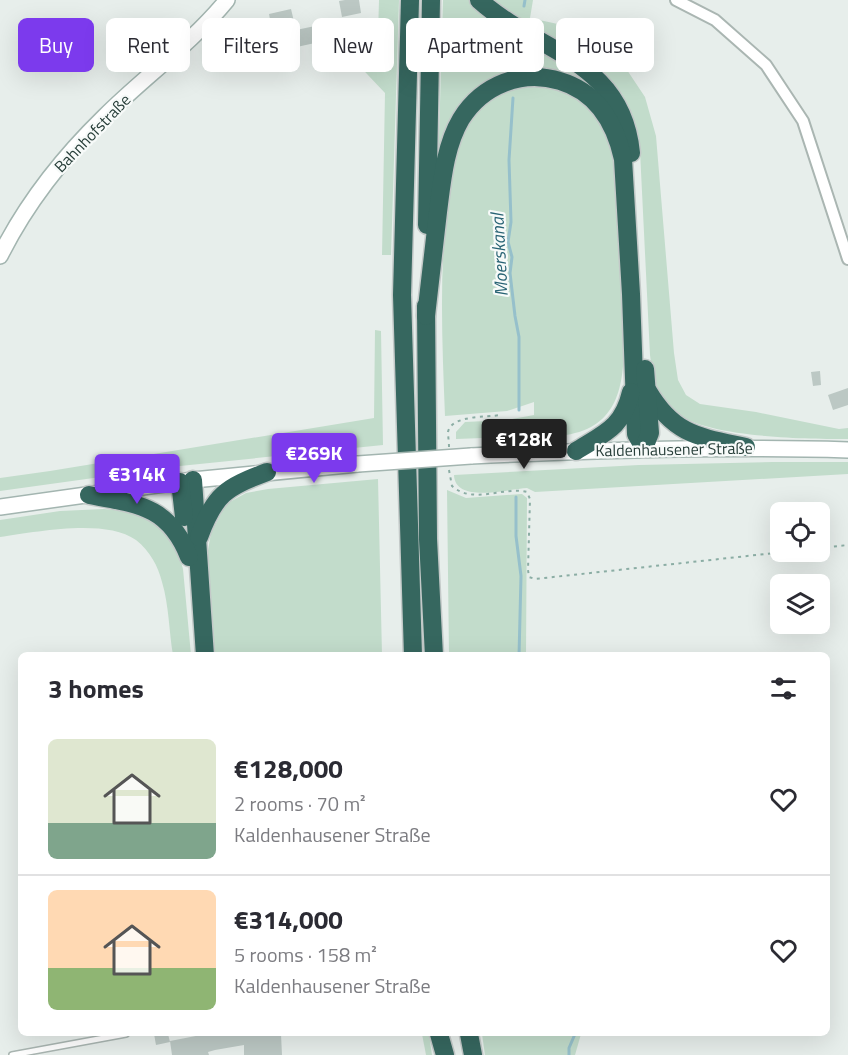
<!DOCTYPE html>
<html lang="en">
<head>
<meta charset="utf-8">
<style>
  :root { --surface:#fff; --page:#f2f2f3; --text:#2b2b33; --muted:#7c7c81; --line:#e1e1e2; --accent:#7c3aed }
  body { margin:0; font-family:"Titillium Web",sans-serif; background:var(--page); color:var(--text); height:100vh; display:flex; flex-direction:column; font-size:22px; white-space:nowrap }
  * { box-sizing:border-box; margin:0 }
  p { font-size:20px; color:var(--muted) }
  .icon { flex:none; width:33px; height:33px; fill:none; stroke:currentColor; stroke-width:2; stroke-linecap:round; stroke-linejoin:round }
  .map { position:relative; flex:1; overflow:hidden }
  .panel { position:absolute; left:18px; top:652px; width:812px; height:384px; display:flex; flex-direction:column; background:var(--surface); border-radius:9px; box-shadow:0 6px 24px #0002 }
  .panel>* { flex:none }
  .banner { position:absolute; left:18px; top:18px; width:813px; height:54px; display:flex; gap:12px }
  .controls { position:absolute; left:770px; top:502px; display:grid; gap:12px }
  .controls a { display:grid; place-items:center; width:60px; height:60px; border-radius:9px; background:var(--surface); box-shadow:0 6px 24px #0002; font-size:30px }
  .price { position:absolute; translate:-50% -51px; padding:0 14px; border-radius:6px; background:var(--accent); color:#fff; font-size:20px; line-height:39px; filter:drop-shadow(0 2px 3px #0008) }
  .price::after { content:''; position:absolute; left:50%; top:36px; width:18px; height:14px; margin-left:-9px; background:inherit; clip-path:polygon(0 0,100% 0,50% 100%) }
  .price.active { background:#222; color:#fff }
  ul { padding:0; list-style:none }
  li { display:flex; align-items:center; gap:18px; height:150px; padding:0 30px }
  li+li { border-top:2px solid var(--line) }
  li span { display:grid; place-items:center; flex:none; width:168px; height:120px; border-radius:9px; color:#555 }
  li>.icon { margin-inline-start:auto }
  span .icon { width:72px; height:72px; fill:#fffc; stroke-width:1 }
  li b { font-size:26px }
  h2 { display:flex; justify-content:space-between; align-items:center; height:72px; padding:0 30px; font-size:26px }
  .pill { padding:0 21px; border-radius:9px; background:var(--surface); box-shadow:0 6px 24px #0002; font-size:21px; line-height:54px }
  .pill.active { background:var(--accent); color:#fff }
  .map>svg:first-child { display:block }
  .green { fill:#c2dccb }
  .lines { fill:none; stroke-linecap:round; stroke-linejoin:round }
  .stream { stroke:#96c0cb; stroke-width:3 }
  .building { fill:#bcc8c4 }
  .service-casing { stroke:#aab6b2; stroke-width:8 }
  .minor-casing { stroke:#aab6b2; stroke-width:14 }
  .secondary-casing { stroke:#a3b5b0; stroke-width:18 }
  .motorway-casing { stroke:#c3c9c8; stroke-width:21 }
  .path { stroke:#8bada4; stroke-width:2; stroke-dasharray:3 4.5; stroke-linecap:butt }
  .service { stroke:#fff; stroke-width:5 }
  .minor { stroke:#fff; stroke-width:10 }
  .secondary { stroke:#fff; stroke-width:15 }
  .motorway { stroke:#36675f; stroke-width:18 }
  .secondary-bridge-casing { stroke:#a3b5b0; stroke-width:18; stroke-linecap:butt }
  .secondary-bridge { stroke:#fff; stroke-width:15 }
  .labels { text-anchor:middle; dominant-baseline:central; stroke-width:4.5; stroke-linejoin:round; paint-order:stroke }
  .street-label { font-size:16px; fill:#273e39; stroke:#f7faf9 }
  .water-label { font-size:18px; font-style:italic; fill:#286374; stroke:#f7faf9 }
</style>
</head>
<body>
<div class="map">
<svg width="848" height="1055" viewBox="0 0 848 1055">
  <rect width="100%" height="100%" fill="#e7eeeb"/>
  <!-- green -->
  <g class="green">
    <path d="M379 0H399L391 255H382L385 93 350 56 378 35Z"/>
    <path d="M443 0H473L578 69 607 97 574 81 484 88 438 172Z"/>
    <path d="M490 0H533L530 18 567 26 595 41 623 64 645 97 656 136 674 353 678 380 686 395 700 404 756 412 839 429 848 428V439C809 439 704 438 676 412 657 396 653 378 650 355L640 151 632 114 622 94 604 74 584 57 499 8Z"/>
    <path d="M532 84 566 90 591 109 606 133 615 159 624 341C624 386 618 427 566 435 555 436 544 436 534 436 508 437 482 438 456 439V432L465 422 507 420 534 415V402L507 411 445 416C442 338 438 257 451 179 454 160 458 139 469 123 485 99 504 89 532 84Z"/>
    <path d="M375 330 381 331 383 445 180 466 0 491V478L50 471 374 418Z"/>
    <path d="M773 462H848V474L535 492 527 488C508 489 455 504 454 475L639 465Z"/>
    <path d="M378 479 382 655H337V653L302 656 214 655 206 562 211 533 226 504 246 493 268 489Z"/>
    <path d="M447 490 466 498 522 494 527 498 526 655H449Z"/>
    <path d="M104 509C147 512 172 525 183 569L191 655H173C169 632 169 605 162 582 158 566 150 551 136 540 105 518 36 532 0 537V520L60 511Z"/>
    <path d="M422 1034H429L432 1055H426Z"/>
    <path d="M482 1034H581L575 1055H485Z"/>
  </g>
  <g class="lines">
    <!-- stream -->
    <g class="stream">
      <path d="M524 6 525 0"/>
      <path d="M513 98 509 160 511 222 508 242 512 257 510 273 515 316 519 337V410"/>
      <path d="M516 497V536L521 576 519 656"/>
      <path d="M569 1055V1048L575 1034"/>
    </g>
  </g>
  <!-- building -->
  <g class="building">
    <path d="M345 0H359L361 13 342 17 339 1Z"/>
    <path d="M291 9 296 30 320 25 324 41 265 54 261 38 266 37 264 26 271 25 269 14Z"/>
    <path d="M820 371 821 385 813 386 811 372Z"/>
    <path d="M848 388V405L833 410 828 395Z"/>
    <path d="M154 1034H168L170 1042 156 1045Z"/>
    <path d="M206 1034H281L282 1055H244V1045L215 1050 208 1052 209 1055H172L170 1041Z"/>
  </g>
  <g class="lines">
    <defs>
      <path id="service" d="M12 1055 126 1034"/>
      <path id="minor" d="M676 0 715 20 766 65 803 121 848 259"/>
      <g id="secondary">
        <path d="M0 256C26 204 62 158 104 117 144 77 191 44 227 0"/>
        <path d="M471 456C597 450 722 446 848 450"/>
        <path d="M0 507 193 480 358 464"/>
      </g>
      <g id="motorway">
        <path d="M410 0 402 295 413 656"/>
        <path d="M479 0C538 53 622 59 631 153"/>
        <path d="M427 225 431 0"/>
        <path d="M426 306 428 539 434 656"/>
        <path d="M426 316C430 282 434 247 438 212 442 181 445 146 461 119 482 85 522 69 560 81 597 92 615 123 623 159L631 294 636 434 644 448"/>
        <path d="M648 391C674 435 699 437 746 447"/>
        <path d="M644 448 650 433 645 369"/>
        <path d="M576 451C605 433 623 427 631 392"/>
        <path d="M193 480 205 656"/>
        <path d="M180 482 184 517"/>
        <path d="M89 495C138 504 169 506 189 557"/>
        <path d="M199 537C215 494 225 488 267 472"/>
        <path d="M439 1034 445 1055"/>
        <path d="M469 1034 473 1055"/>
      </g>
    </defs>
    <!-- service casing -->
    <use href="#service" class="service-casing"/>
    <!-- minor casing -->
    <use href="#minor" class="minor-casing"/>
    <!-- secondary casing -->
    <use href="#secondary" class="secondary-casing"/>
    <!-- motorway casing -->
    <use href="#motorway" class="motorway-casing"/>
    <!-- path -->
    <g class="path">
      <path d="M449 447C449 442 448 436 448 432 451 415 488 417 501 415"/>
      <path d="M449 470 452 486C473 505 503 486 527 492L530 499 528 570 529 577 535 579 784 552"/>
      <path d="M819 548 848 545"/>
    </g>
    <!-- service -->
    <use href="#service" class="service"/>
    <!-- minor -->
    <use href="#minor" class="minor"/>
    <!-- secondary -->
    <use href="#secondary" class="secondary"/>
    <!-- motorway -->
    <use href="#motorway" class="motorway"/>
    <defs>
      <path id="secondary-bridge" d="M358 464 471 456"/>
    </defs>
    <!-- secondary-bridge casing -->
    <use href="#secondary-bridge" class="secondary-bridge-casing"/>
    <!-- secondary-bridge -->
    <use href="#secondary-bridge" class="secondary-bridge"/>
  </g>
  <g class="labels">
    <!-- street labels -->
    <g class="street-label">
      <text transform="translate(92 133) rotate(-46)">Bahnhofstraße</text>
      <text transform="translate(674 449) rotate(-1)">Kaldenhausener Straße</text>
    </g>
    <!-- water labels -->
    <g class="water-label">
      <text transform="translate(499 255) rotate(-93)">Moerskanal</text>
    </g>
  </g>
</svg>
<div class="controls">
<a><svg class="icon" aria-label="locate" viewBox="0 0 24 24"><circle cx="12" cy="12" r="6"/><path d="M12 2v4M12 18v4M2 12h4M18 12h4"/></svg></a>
<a><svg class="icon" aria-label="layers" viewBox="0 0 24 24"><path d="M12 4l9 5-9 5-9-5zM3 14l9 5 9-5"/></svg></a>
</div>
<b class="price active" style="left:524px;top:470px">€128K</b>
<b class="price" style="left:314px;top:484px">€269K</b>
<b class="price" style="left:137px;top:505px">€314K</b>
<div class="banner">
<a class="pill active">Buy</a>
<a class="pill">Rent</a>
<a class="pill">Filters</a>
<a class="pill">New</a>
<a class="pill">Apartment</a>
<a class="pill">House</a>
</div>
<section class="panel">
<h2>3 homes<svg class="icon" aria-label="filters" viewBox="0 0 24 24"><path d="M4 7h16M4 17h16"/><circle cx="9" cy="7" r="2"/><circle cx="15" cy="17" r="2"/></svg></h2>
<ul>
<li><span style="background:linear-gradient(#dfe7d0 70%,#7fa58c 0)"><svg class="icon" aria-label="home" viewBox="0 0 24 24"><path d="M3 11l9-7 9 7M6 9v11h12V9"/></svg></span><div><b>€128,000</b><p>2 rooms · 70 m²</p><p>Kaldenhausener Straße</p></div><svg class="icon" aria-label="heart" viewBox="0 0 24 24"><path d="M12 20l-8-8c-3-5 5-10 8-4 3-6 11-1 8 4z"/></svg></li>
<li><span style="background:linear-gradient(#ffd9b3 65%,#8fb573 0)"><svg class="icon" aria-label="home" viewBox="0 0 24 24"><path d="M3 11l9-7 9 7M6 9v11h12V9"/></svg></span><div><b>€314,000</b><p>5 rooms · 158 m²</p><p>Kaldenhausener Straße</p></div><svg class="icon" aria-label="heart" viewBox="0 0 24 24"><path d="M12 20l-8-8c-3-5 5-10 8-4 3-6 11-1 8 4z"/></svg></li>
</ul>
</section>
</div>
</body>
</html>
